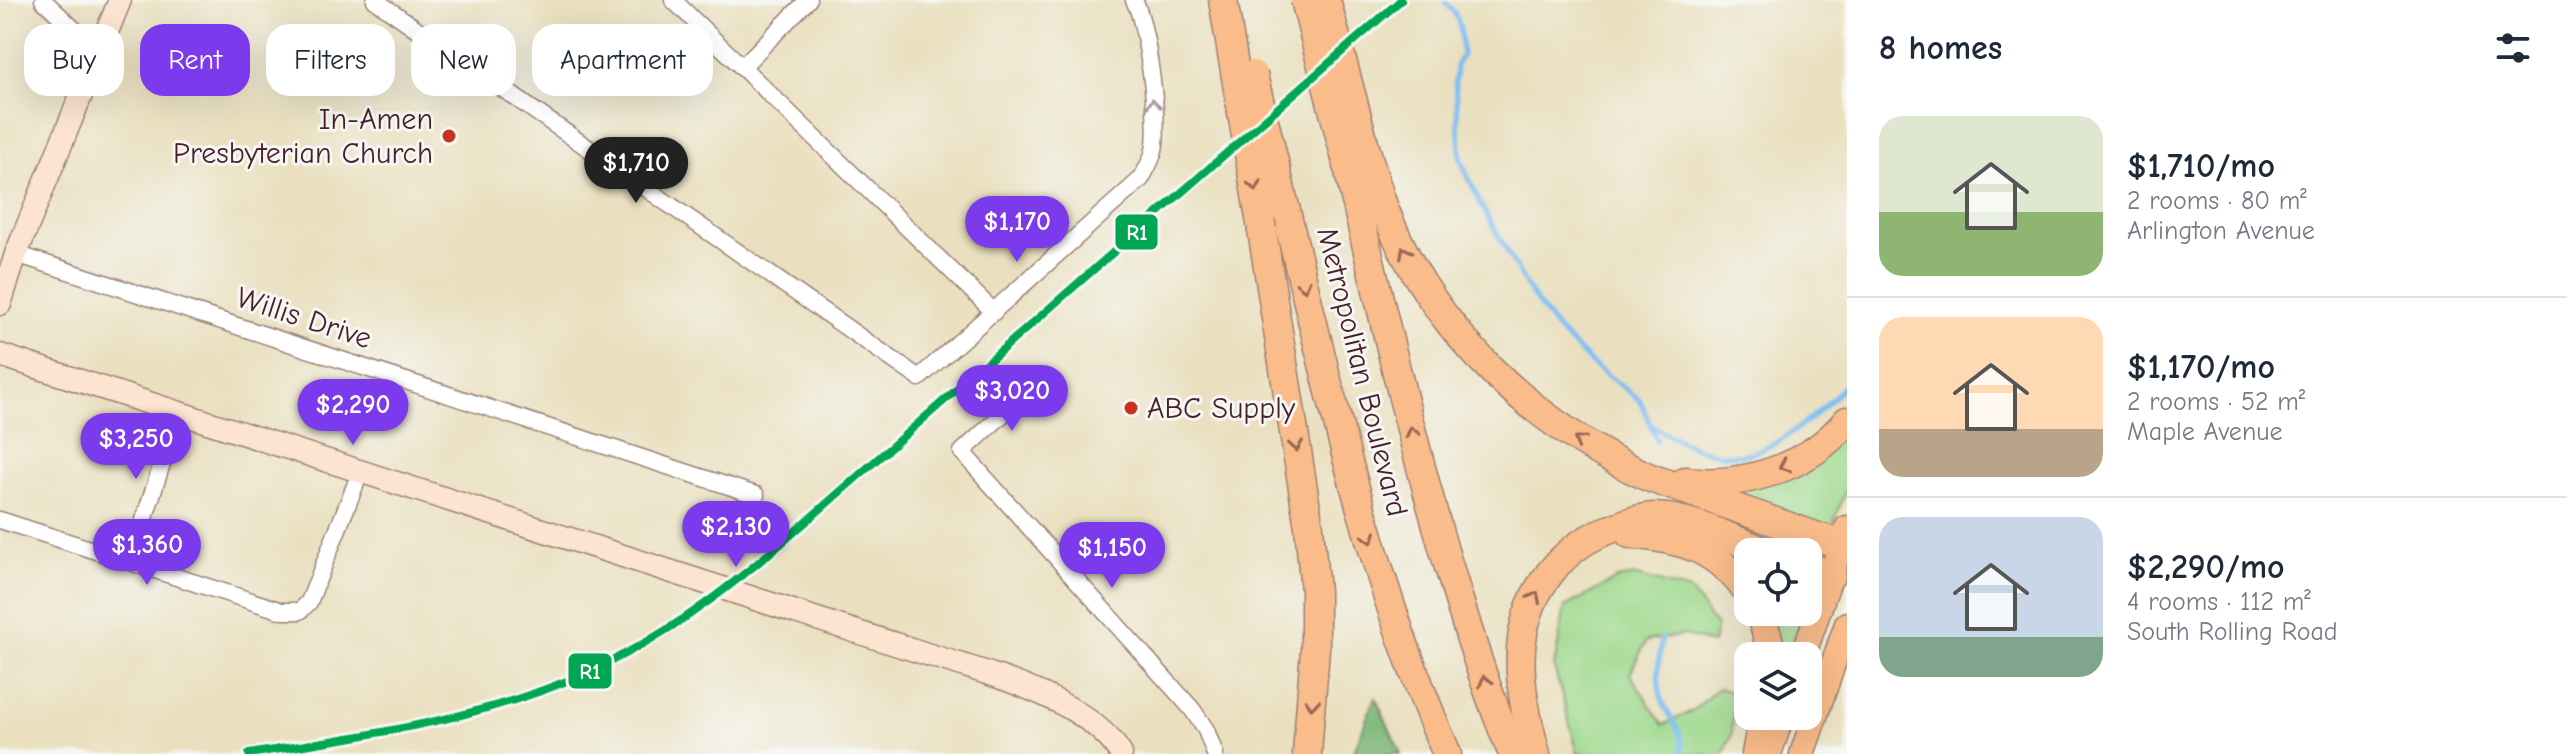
<!DOCTYPE html>
<html lang="en">
<head>
<meta charset="utf-8">
<style>
  :root { --surface:#fff; --page:#f6f6f7; --text:#1f2937; --muted:#747a83; --line:#e0e1e3; --accent:#7c3aed }
  body { margin:0; font-family:"Comic Neue",sans-serif; background:var(--page); color:var(--text); height:100vh; display:flex; flex-direction:column; font-size:30px; white-space:nowrap }
  * { box-sizing:border-box; margin:0 }
  p { font-size:26px; color:var(--muted) }
  .icon { flex:none; width:44px; height:44px; fill:none; stroke:currentColor; stroke-width:2; stroke-linecap:round; stroke-linejoin:round }
  .map { position:relative; flex:1; overflow:hidden }
  .panel { display:flex; flex-direction:column; background:var(--surface); width:720px }
  .panel>* { flex:none }
  .banner { position:absolute; left:24px; top:24px; width:760px; height:72px; display:flex; gap:16px }
  .tools { position:absolute; left:1734px; top:538px; display:grid; gap:16px }
  .tools a { display:grid; place-items:center; width:88px; height:88px; border-radius:16px; background:var(--surface); box-shadow:0 8px 32px #0002; font-size:40px }
  .price { position:absolute; translate:-50% -68px; padding:0 18px; border-radius:28px; background:var(--accent); color:#fff; font-size:26px; line-height:52px; filter:drop-shadow(0 2px 4px #0008) }
  .price::after { content:''; position:absolute; left:50%; top:48px; width:24px; height:18px; margin-left:-12px; background:inherit; clip-path:polygon(0 0,100% 0,50% 100%) }
  .price.active { background:#222; color:#fff }
  ul { padding:0; list-style:none }
  li { display:flex; align-items:center; gap:24px; height:200px; padding:0 32px }
  li+li { border-top:2px solid var(--line) }
  li span { display:grid; place-items:center; flex:none; width:224px; height:160px; border-radius:24px; color:#555 }
  li>.icon { margin-inline-start:auto }
  span .icon { width:96px; height:96px; fill:#fffc; stroke-width:1 }
  li b { font-size:34px }
  h2 { display:flex; justify-content:space-between; align-items:center; height:96px; padding:0 32px; font-size:34px }
  .pill { padding:0 28px; border-radius:24px; background:var(--surface); box-shadow:0 8px 32px #0002; font-size:28px; line-height:72px }
  .pill.active { background:var(--accent); color:#fff }
  main { display:flex; flex:1; min-height:0 }
  .map>svg:first-child { display:block }
  .green { fill:#9ed98d; stroke:#747c5c; stroke-width:2 }
  .forest { fill:#7eb978; stroke:#646c52; stroke-width:2 }
  .lines { fill:none; stroke-linecap:round; stroke-linejoin:round }
  .stream { stroke:#7bbef1; stroke-width:5 }
  .street-casing { stroke:#9a8075; stroke-width:19 }
  .secondary-casing { stroke:#9a8075; stroke-width:25 }
  .primary-casing { stroke:#9a8075; stroke-width:27 }
  .highway-casing { stroke:#9a8075; stroke-width:31 }
  .street { stroke:#fff; stroke-width:16 }
  .secondary { stroke:#fde4d0; stroke-width:22 }
  .primary { stroke:#f9bc8a; stroke-width:24 }
  .highway { stroke:#f9bc8a; stroke-width:28 }
  .rail-casing { stroke:#4a1f2b; stroke-width:8 }
  .rail { stroke:#f6f6f2; stroke-width:5; stroke-dasharray:15; stroke-linecap:butt }
  .secondary-bridge-casing { stroke:#9a8075; stroke-width:25; stroke-linecap:butt }
  .highway-bridge-casing { stroke:#9a8075; stroke-width:31; stroke-linecap:butt }
  .secondary-bridge { stroke:#fde4d0; stroke-width:22 }
  .highway-bridge { stroke:#f9bc8a; stroke-width:28 }
  .rail-1-casing { stroke:#f6f6f2; stroke-width:14 }
  .rail-1 { stroke:#00a651; stroke-width:8 }
  .oneway { stroke:#ae9aa0 }
  .oneway2 { stroke:#996656 }
  .poi-dot { fill:#c8321e; stroke:#f6f6f2; stroke-width:3 }
  .labels { text-anchor:middle; dominant-baseline:central; stroke-width:6; stroke-linejoin:round; paint-order:stroke }
  .poi-label { font-size:30px; fill:#4a1f2b; stroke:#f6f6f2; text-anchor:end }
  .street-label { font-size:30px; fill:#4a1f2b; stroke:#f6f6f2 }
  .line-badge { stroke:#f6f6f2; stroke-width:3 }
  .badge-label { font-size:22px; text-anchor:middle; font-weight:bold; fill:#fff }
</style>
</head>
<body>
<main>
<div class="map">
<svg width="1847" height="754" viewBox="0 0 1847 754">
  <rect width="100%" height="100%" fill="#f6f6f2"/>
  <filter id="ink" filterUnits="userSpaceOnUse"><feTurbulence type="fractalNoise" baseFrequency=".0125" numOctaves="2"/><feDisplacementMap in="SourceGraphic" scale="16" xChannelSelector="R" yChannelSelector="G"/><feConvolveMatrix kernelMatrix="1 2 1 2 8 2 1 2 1" color-interpolation-filters="sRGB"/></filter>
  <filter id="wash" filterUnits="userSpaceOnUse"><feTurbulence type="fractalNoise" baseFrequency=".006" numOctaves="4" result="noise"/><feDisplacementMap in="SourceGraphic" scale="32" xChannelSelector="R" yChannelSelector="G"/><feGaussianBlur stdDeviation="1.8" result="paint"/><feColorMatrix in="noise" values="0 0 0 0 0 0 0 0 0 0 0 0 0 0 0 0 0 1.4 0 .05"/><feComposite in="paint" operator="in"/></filter>
  <g filter="url(#wash)">
    <rect width="100%" height="100%" fill="#eae0bf"/>
    <!-- green -->
    <g class="green">
      <path d="M1847 432V487L1831 529 1723 490Z"/>
      <path d="M1636 576 1691 591 1716 627 1713 644 1685 635 1646 641 1630 674 1663 725 1694 710 1718 688 1734 693 1732 734 1724 754H1578L1554 667 1565 607 1617 579Z"/>
      <path d="M1769 612H1804L1788 656H1779Z"/>
    </g>
    <!-- forest -->
    <path class="forest" d="M1375 697 1401 754H1353Z"/>
    <g class="lines">
      <!-- stream -->
      <g class="stream">
        <path d="M1446 3 1454 12 1460 26 1462 55 1456 66 1455 83 1461 161 1480 203 1531 294 1556 328 1591 363 1640 400 1657 441"/>
        <path d="M1654 427C1679 441 1705 456 1735 455 1774 455 1822 411 1847 383"/>
        <path d="M1662 639C1659 658 1656 677 1661 696 1668 720 1684 727 1682 754"/>
      </g>
    </g>
  </g>
  <g filter="url(#ink)">
    <g class="lines">
      <defs>
        <g id="street">
          <path d="M43 0 98 52"/>
          <path d="M375 0 919 378 1141 179C1146 170 1152 160 1154 150 1160 122 1147 25 1134 0"/>
          <path d="M673 0 994 312"/>
          <path d="M742 67 808 0"/>
          <path d="M16 254 756 495"/>
          <path d="M1034 385 962 452 1192 709 1206 730 1215 754"/>
          <path d="M0 520 282 611H300L309 602 360 473"/>
          <path d="M131 561 178 413"/>
        </g>
        <g id="secondary">
          <path d="M0 304 16 254 120 0"/>
          <path d="M0 355 694 579"/>
          <path d="M765 602C814 618 862 634 911 649 974 670 1085 695 1121 754"/>
        </g>
        <g id="primary">
          <path d="M1803 656 1847 528"/>
          <path d="M1769 754 1782 716"/>
          <path d="M1802 754 1847 624"/>
        </g>
        <g id="highway">
          <path d="M1223 0 1232 54"/>
          <path d="M1364 143C1371 167 1377 190 1386 213 1435 334 1532 423 1648 477L1841 545"/>
          <path d="M1346 159C1377 289 1406 419 1443 547 1464 617 1484 687 1513 754"/>
          <path d="M1286 211C1330 394 1371 580 1447 754"/>
          <path d="M1262 230 1309 527 1315 591V649L1307 754"/>
          <path d="M1685 481C1743 488 1808 468 1847 421"/>
          <path d="M1630 534C1684 539 1715 548 1748 592"/>
          <path d="M1808 567 1831 575"/>
          <path d="M1760 612 1769 642V656"/>
          <path d="M1536 754C1519 692 1507 627 1550 573 1564 555 1581 541 1603 532 1620 526 1637 517 1656 517 1693 518 1732 540 1766 552"/>
          <path d="M1756 754 1763 716"/>
        </g>
      </defs>
      <!-- street casing -->
      <use href="#street" class="street-casing"/>
      <!-- secondary casing -->
      <use href="#secondary" class="secondary-casing"/>
      <!-- primary casing -->
      <use href="#primary" class="primary-casing"/>
      <!-- highway casing -->
      <use href="#highway" class="highway-casing"/>
      <!-- street -->
      <use href="#street" class="street"/>
      <!-- secondary -->
      <use href="#secondary" class="secondary"/>
      <!-- primary -->
      <use href="#primary" class="primary"/>
      <!-- highway -->
      <use href="#highway" class="highway"/>
      <defs>
        <path id="rail" d="M249 754C379 733 513 716 630 651 686 621 736 582 784 541L1401 0"/>
      </defs>
      <!-- rail casing -->
      <use href="#rail" class="rail-casing"/>
      <!-- rail -->
      <use href="#rail" class="rail"/>
      <defs>
        <path id="secondary-bridge" d="M694 579 765 602"/>
        <g id="highway-bridge">
          <path d="M1305 0 1346 159"/>
          <path d="M1326 0 1364 143"/>
          <path d="M1232 54 1262 230"/>
          <path d="M1253 75 1286 211"/>
        </g>
      </defs>
      <!-- secondary-bridge casing -->
      <use href="#secondary-bridge" class="secondary-bridge-casing"/>
      <!-- highway-bridge casing -->
      <use href="#highway-bridge" class="highway-bridge-casing"/>
      <!-- secondary-bridge -->
      <use href="#secondary-bridge" class="secondary-bridge"/>
      <!-- highway-bridge -->
      <use href="#highway-bridge" class="highway-bridge"/>
      <defs>
        <path id="rail-1" d="M249 754C379 733 513 716 630 651 686 621 736 582 784 541L1401 0"/>
      </defs>
      <!-- rail-1 casing -->
      <use href="#rail-1" class="rail-1-casing"/>
      <!-- rail-1 -->
      <use href="#rail-1" class="rail-1"/>
    </g>
    <!-- one-way arrows -->
    <defs><path id="oneway-chevron" d="M-2-3.5L2.5 0L-2 3.5" fill="none" stroke-width="1.6" stroke-linecap="round" stroke-linejoin="round" transform="scale(2)"/></defs>
    <use class="oneway" href="#oneway-chevron" transform="translate(1153 104) rotate(-96)"/>
    <g class="oneway2">
      <use href="#oneway-chevron" transform="translate(1255 186) rotate(80)"/>
      <use href="#oneway-chevron" transform="translate(1405 252) rotate(-118)"/>
      <use href="#oneway-chevron" transform="translate(1304 286) rotate(76)"/>
      <use href="#oneway-chevron" transform="translate(1412 432) rotate(-104)"/>
      <use href="#oneway-chevron" transform="translate(1579 441) rotate(-148)"/>
      <use href="#oneway-chevron" transform="translate(1296 446) rotate(81)"/>
      <use href="#oneway-chevron" transform="translate(1784 466) rotate(156)"/>
      <use href="#oneway-chevron" transform="translate(1370 538) rotate(73)"/>
      <use href="#oneway-chevron" transform="translate(1535 597) rotate(-63)"/>
      <use href="#oneway-chevron" transform="translate(1485 681) rotate(-108)"/>
      <use href="#oneway-chevron" transform="translate(1312 704) rotate(95)"/>
    </g>
  </g>
  <!-- markers -->
  <g class="poi-dot">
    <circle cx="449" cy="136" r="8"/>
    <circle cx="1131" cy="408" r="8"/>
  </g>
  <g class="labels">
    <!-- poi labels -->
    <g class="poi-label">
      <text x="433" y="119">In-Amen<tspan x="433" dy="34">Presbyterian Church</tspan></text>
      <text x="1147" y="408" text-anchor="start">ABC Supply</text>
    </g>
    <!-- street labels -->
    <g class="street-label">
      <text transform="translate(304 318) rotate(18)">Willis Drive</text>
      <text transform="translate(1362 372) rotate(76)">Metropolitan Boulevard</text>
    </g>
  </g>
  <g class="line-badge">
    <rect x="1114" y="213" width="45" height="38" rx="8" fill="#00a651"/>
    <rect x="567" y="652" width="46" height="38" rx="8" fill="#00a651"/>
  </g>
  <g class="badge-label">
    <text x="1137" y="240">R1</text>
    <text x="590" y="679">R1</text>
  </g>
</svg>
<div class="tools">
<a><svg class="icon" aria-label="locate" viewBox="0 0 24 24"><circle cx="12" cy="12" r="6"/><path d="M12 2v4M12 18v4M2 12h4M18 12h4"/></svg></a>
<a><svg class="icon" aria-label="layers" viewBox="0 0 24 24"><path d="M12 4l9 5-9 5-9-5zM3 14l9 5 9-5"/></svg></a>
</div>
<b class="price active" style="left:636px;top:205px">$1,710</b>
<b class="price" style="left:1017px;top:264px">$1,170</b>
<b class="price" style="left:1012px;top:433px">$3,020</b>
<b class="price" style="left:353px;top:447px">$2,290</b>
<b class="price" style="left:136px;top:481px">$3,250</b>
<b class="price" style="left:736px;top:569px">$2,130</b>
<b class="price" style="left:147px;top:587px">$1,360</b>
<b class="price" style="left:1112px;top:590px">$1,150</b>
<div class="banner">
<a class="pill">Buy</a>
<a class="pill active">Rent</a>
<a class="pill">Filters</a>
<a class="pill">New</a>
<a class="pill">Apartment</a>
</div>
</div>
<section class="panel">
<h2>8 homes<svg class="icon" aria-label="filters" viewBox="0 0 24 24"><path d="M4 7h16M4 17h16"/><circle cx="9" cy="7" r="2"/><circle cx="15" cy="17" r="2"/></svg></h2>
<ul>
<li><span style="background:linear-gradient(#dfe7d0 60%,#8fb573 0)"><svg class="icon" aria-label="home" viewBox="0 0 24 24"><path d="M3 11l9-7 9 7M6 9v11h12V9"/></svg></span><div><b>$1,710/mo</b><p>2 rooms · 80 m²</p><p>Arlington Avenue</p></div></li>
<li><span style="background:linear-gradient(#ffd9b3 70%,#b9a48a 0)"><svg class="icon" aria-label="home" viewBox="0 0 24 24"><path d="M3 11l9-7 9 7M6 9v11h12V9"/></svg></span><div><b>$1,170/mo</b><p>2 rooms · 52 m²</p><p>Maple Avenue</p></div></li>
<li><span style="background:linear-gradient(#c9d6e8 75%,#7fa58c 0)"><svg class="icon" aria-label="home" viewBox="0 0 24 24"><path d="M3 11l9-7 9 7M6 9v11h12V9"/></svg></span><div><b>$2,290/mo</b><p>4 rooms · 112 m²</p><p>South Rolling Road</p></div></li>
</ul>
</section>
</main>
</body>
</html>
